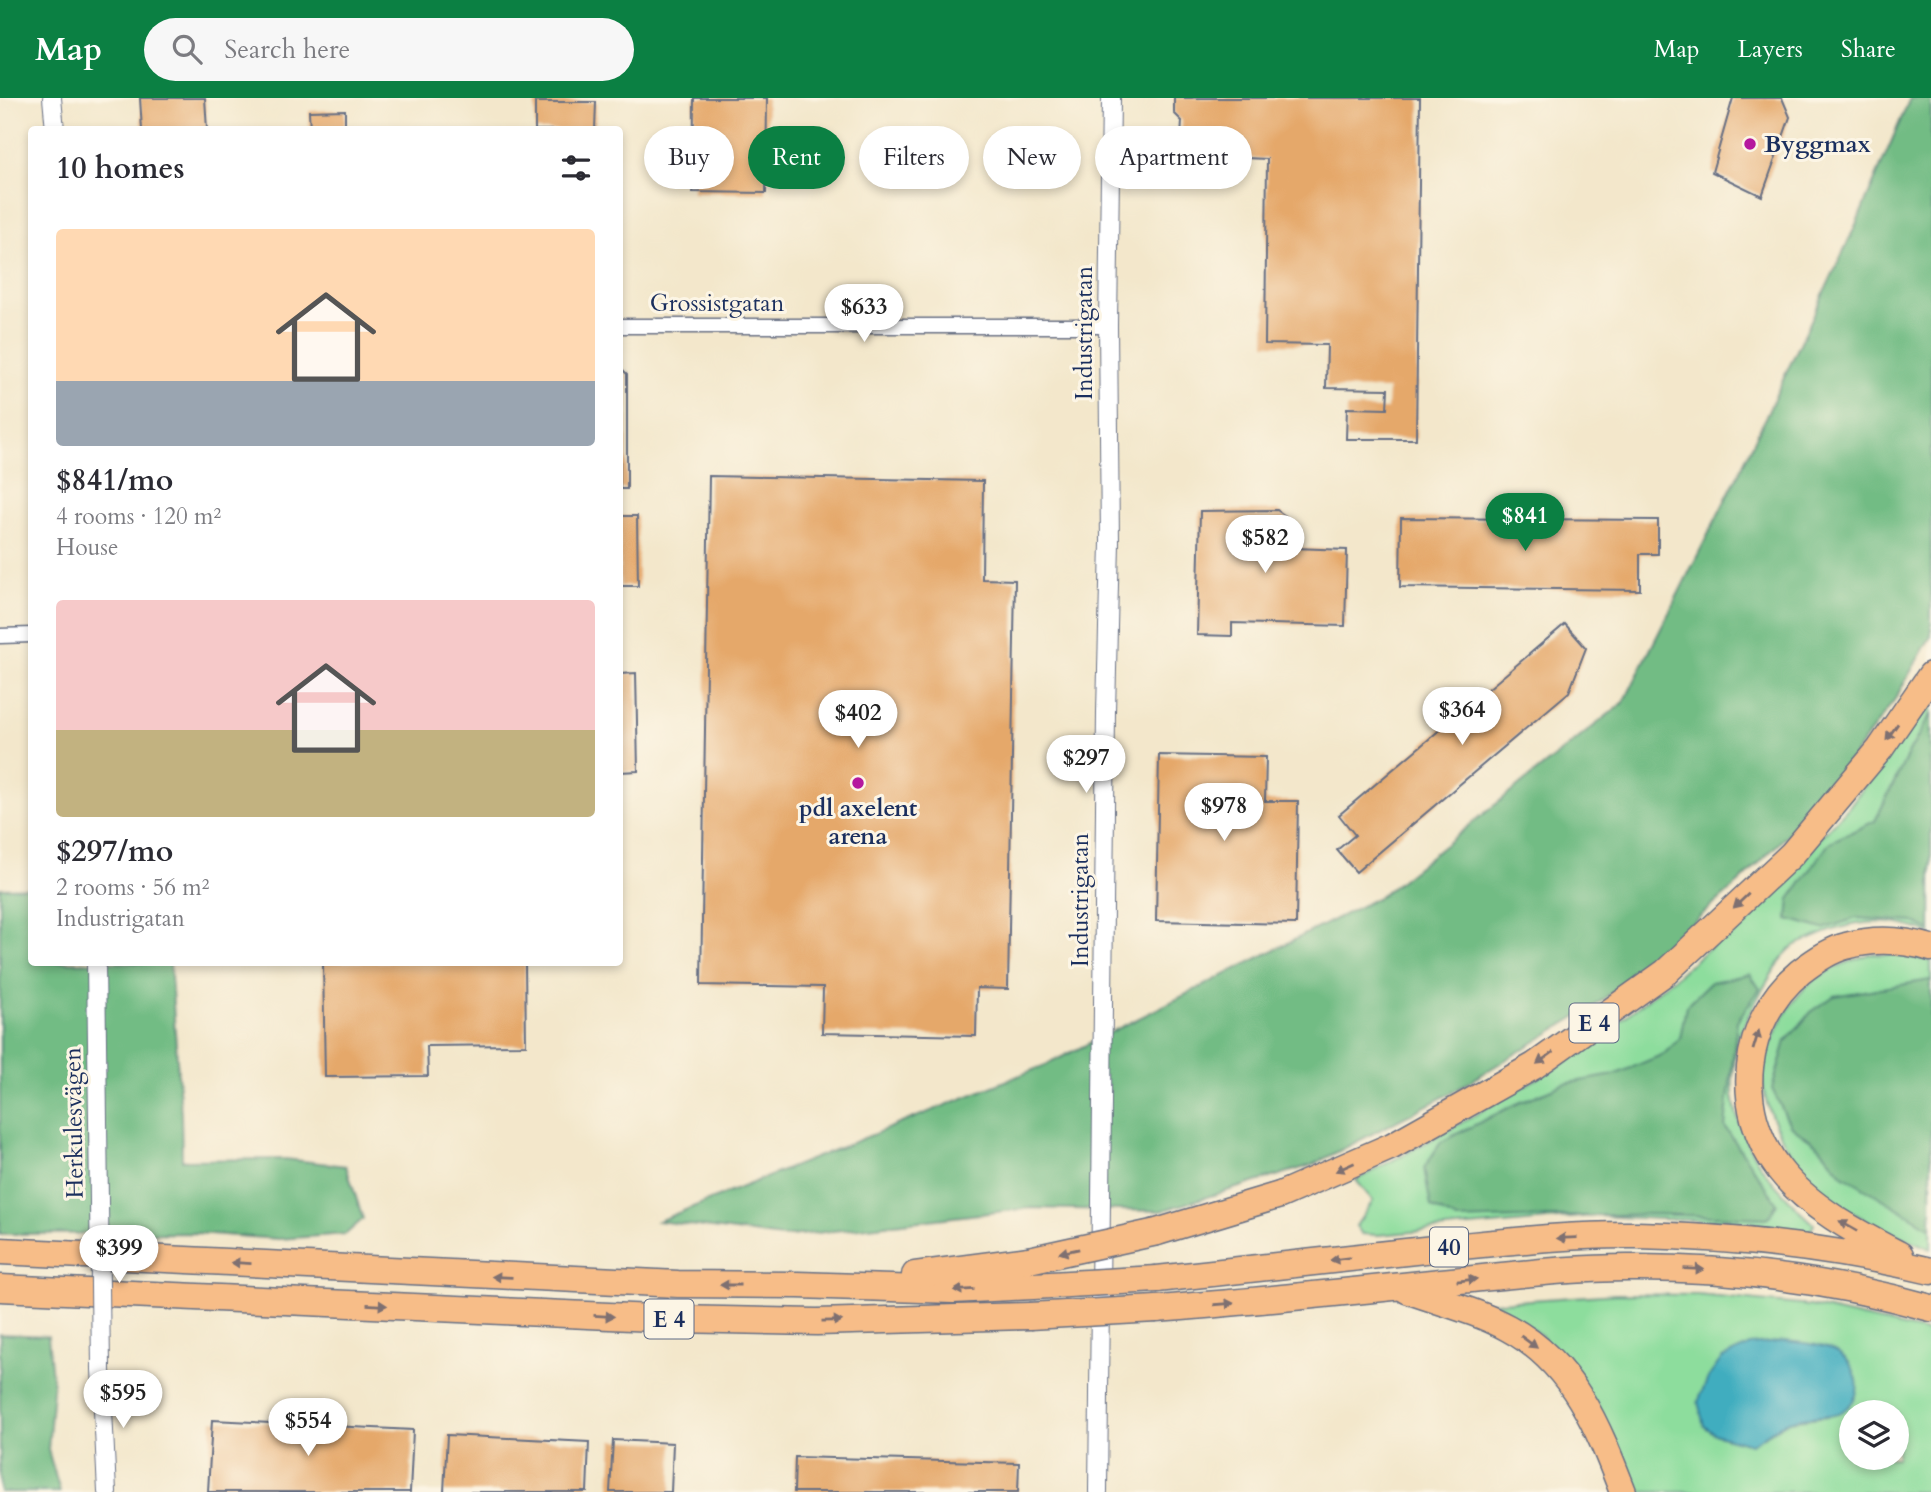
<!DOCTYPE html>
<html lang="en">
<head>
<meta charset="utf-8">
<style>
  :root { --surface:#fff; --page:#f7f7f7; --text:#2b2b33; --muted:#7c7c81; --accent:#0b8043 }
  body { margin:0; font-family:Cardo,serif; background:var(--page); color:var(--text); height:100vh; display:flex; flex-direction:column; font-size:26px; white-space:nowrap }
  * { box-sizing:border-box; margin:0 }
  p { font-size:23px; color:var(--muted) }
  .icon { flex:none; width:38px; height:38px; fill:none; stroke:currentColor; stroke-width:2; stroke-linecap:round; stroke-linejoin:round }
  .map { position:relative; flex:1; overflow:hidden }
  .drawer { position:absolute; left:28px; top:28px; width:595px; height:840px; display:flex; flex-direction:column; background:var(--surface); border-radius:7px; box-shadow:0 4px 10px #0003 }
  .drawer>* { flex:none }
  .top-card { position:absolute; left:644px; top:28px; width:665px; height:63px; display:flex; gap:14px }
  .buttons { position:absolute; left:1839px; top:1302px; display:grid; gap:14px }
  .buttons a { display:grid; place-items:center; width:70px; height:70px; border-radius:50%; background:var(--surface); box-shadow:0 4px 10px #0003; font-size:35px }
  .price { position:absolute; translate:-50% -60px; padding:0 16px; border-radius:24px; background:#fff; color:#222; font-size:23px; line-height:46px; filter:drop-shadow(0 2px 4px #0008) }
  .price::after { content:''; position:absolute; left:50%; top:42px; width:21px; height:16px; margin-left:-10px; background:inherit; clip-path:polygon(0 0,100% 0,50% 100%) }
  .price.active { background:var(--accent); color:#fff }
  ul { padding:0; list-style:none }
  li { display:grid; align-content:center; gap:14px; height:371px; padding:0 28px }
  li span { display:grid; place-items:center; height:217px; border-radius:7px; color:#555 }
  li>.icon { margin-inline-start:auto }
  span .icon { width:126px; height:126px; fill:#fffc; stroke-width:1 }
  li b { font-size:30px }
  h2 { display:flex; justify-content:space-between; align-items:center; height:84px; padding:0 28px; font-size:30px }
  .pill { padding:0 24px; border-radius:32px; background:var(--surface); box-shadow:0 4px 10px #0003; font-size:24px; line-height:63px }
  .pill.active { background:var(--accent); color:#fff }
  header { display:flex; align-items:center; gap:42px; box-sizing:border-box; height:98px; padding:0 35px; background:var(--accent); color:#fff }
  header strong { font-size:33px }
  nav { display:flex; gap:38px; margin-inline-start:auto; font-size:24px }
  .search { width:490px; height:63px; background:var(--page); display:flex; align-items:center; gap:18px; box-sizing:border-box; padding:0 24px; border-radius:38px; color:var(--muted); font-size:26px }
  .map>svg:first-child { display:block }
  .green { fill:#8ddd9d; stroke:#54867e; stroke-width:2; fill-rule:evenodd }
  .forest { fill:#72bc84; stroke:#467671; stroke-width:2 }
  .water { fill:#41adbf; stroke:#2e6e8e; stroke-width:2 }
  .building { fill:#e5a86b }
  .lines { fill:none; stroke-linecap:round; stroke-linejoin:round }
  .minor-casing { stroke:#676f84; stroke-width:17 }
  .tertiary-casing { stroke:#676f84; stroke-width:20 }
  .motorway-casing { stroke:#676f84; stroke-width:29 }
  .minor { stroke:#fff; stroke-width:14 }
  .tertiary { stroke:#fff; stroke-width:18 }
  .motorway { stroke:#f7bd88; stroke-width:26 }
  .tertiary-bridge-casing { stroke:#676f84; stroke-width:20; stroke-linecap:butt }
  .motorway-bridge-casing { stroke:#676f84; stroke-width:29; stroke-linecap:butt }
  .tertiary-bridge { stroke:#fff; stroke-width:18 }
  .motorway-bridge { stroke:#f7bd88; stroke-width:26 }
  .oneway { fill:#7e6f71 }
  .poi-dot { fill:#b5179e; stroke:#fcf5e5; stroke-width:2.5 }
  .labels { text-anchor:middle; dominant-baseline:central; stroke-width:6; stroke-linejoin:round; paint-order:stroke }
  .shield { fill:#fcf5e5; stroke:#5e6a86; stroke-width:2 }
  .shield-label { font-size:23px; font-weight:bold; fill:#1b2f5e }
  .poi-label { font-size:24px; font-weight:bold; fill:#1b2f5e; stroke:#fcf5e5; text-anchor:start }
  .street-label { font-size:24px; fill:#1b2f5e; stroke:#fcf5e5 }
</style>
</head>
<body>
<header>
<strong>Map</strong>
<div class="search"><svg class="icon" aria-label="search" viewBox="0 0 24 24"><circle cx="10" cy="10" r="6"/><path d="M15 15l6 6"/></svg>Search here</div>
<nav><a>Map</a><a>Layers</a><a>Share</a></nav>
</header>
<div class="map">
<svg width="1931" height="1394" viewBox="0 0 1931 1394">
  <rect width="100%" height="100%" fill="#fcf5e5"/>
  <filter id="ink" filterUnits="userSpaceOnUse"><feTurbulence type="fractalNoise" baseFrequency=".0143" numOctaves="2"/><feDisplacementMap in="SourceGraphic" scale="14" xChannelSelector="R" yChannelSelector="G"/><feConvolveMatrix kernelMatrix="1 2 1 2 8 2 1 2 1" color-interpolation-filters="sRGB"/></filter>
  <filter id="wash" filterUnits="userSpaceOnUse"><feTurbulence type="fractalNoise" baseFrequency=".00686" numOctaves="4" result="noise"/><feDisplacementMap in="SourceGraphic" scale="28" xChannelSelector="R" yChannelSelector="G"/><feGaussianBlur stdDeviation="1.57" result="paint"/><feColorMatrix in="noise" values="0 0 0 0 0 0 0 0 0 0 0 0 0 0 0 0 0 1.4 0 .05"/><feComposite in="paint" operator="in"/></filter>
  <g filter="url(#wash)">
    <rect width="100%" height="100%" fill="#f3e7cb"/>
    <!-- green -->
    <g class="green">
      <path d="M1931 597V836C1891 817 1852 822 1813 840 1806 843 1795 846 1789 852 1776 866 1741 926 1737 945 1735 960 1731 983 1733 998 1741 1054 1775 1090 1814 1126L1810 1134 1746 1124 1592 1118 1378 1137 1362 1136 1356 1128 1373 1103 1356 1082 1444 1035 1577 957 1679 876 1741 822 1848 710Z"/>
      <path d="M1870 856 1899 857 1931 863V1151C1896 1136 1840 1114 1814 1086 1793 1064 1760 1009 1763 977 1764 960 1772 941 1780 926 1789 909 1800 891 1816 881 1833 869 1851 863 1870 856Z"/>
      <path d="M1617 1196 1698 1197 1810 1208 1931 1235V1394H1635L1542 1238 1509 1216 1486 1205ZM1852 1314H1897V1360H1852ZM1835 1317 1789 1323 1751 1346 1717 1337 1704 1328Z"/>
    </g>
    <!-- forest -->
    <g class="forest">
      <path d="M1910 0H1931V538L1895 601 1817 707 1741 783 1599 905 1451 995 1312 1067 1161 1113 1031 1110 782 1139 658 1123 1048 966 1381 798 1624 604 1739 375 1854 131Z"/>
      <path d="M1931 616V833L1913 824 1857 820 1823 831 1788 821 1790 801 1830 744 1875 723 1910 652Z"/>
      <path d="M31 789 32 864 170 865 181 1017 182 1062 285 1061 346 1068 363 1121 346 1136 279 1141 196 1135 0 1136V790Z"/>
      <path d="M1750 876 1760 891 1737 923 1725 1029 1777 1105 1769 1120 1650 1116 1457 1122 1431 1109 1424 1070 1441 1044 1514 1007 1563 986 1614 977 1664 956 1680 940 1686 908 1711 884Z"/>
      <path d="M1930 882 1931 883V1130L1843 1077 1819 1048 1790 1027 1772 991 1786 943 1811 914 1834 898Z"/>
      <path d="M0 1236 48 1238 53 1290 48 1352 60 1394H0Z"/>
    </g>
    <!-- water -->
    <path class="water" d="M1786 1243C1811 1246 1841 1246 1853 1271 1857 1279 1859 1289 1856 1297 1845 1326 1812 1314 1789 1323 1776 1328 1763 1339 1751 1346L1717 1337 1704 1328 1698 1304 1708 1280 1722 1260 1750 1247Z"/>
    <g id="blocks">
      <!-- building -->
      <g class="building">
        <path d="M140 0H205L207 32H142Z"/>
        <path d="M694 0H767L766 95 693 94Z"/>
        <path d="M1174 0H1420L1416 341H1346L1347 310 1387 311 1388 291 1326 290 1327 247 1265 246 1267 61 1180 57 1182 23 1174 15Z"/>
        <path d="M1733 0H1782L1790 19 1762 98 1712 74Z"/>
        <path d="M535 4H596L595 32H535Z"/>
        <path d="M345 12V32H310L309 13Z"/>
        <path d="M620 269 627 276V391H620Z"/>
        <path d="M709 378 983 383 982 481 1015 482 1008 891 977 890 976 938 822 935 823 889 701 887Z"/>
        <path d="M1277 412 1295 425 1294 450 1347 452 1345 528 1232 525V538L1197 537 1200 413Z"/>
        <path d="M620 418H637L638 488H620Z"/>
        <path d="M1401 420 1658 422V456H1640V492L1400 489Z"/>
        <path d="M1565 526 1586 550 1569 594 1356 774 1337 752 1355 737 1339 717Z"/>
        <path d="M636 575 638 673 620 674V576Z"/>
        <path d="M1159 657 1266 659 1265 703H1298L1296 826 1156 823Z"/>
        <path d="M323 864H525L526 947 427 948 428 978 325 979Z"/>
        <path d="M212 1322 413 1332 410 1394H208Z"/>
        <path d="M447 1337 589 1344 587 1394H444Z"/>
        <path d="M613 1342 673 1345 671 1394H610Z"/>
        <path d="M795 1359 1019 1365 1018 1394H794Z"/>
      </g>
    </g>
  </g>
  <g filter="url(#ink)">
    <use href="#blocks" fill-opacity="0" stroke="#676f84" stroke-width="2"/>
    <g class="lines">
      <defs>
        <g id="minor">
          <path d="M620 228H1108"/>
          <path d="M0 538 32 537"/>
        </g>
        <g id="tertiary">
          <path d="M52 0 55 32"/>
          <path d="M96 864 99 1103"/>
          <path d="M101 1271 107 1394"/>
          <path d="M1098 1394 1106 614 1110 444 1108 228 1111 0"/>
        </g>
        <g id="motorway">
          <path d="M1157 1134 1280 1097 1392 1048 1534 968 1666 874 1792 756 1880 651 1931 577"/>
          <path d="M0 1153 678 1186 798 1187 953 1192 1033 1188"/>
          <path d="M1900 1157C1858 1135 1809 1110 1779 1071 1732 1011 1742 922 1800 874 1813 864 1830 852 1846 848 1874 840 1904 842 1931 850"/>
          <path d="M915 1177 1029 1162"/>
          <path d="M1157 1181C1256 1171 1354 1159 1452 1149 1513 1143 1576 1136 1637 1137 1735 1139 1835 1150 1931 1173"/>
          <path d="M0 1190 675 1221 817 1224 1030 1218"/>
          <path d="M1407 1192C1440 1204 1477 1213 1508 1230 1573 1265 1598 1329 1623 1394"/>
          <path d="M1156 1211C1251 1204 1346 1194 1441 1184 1506 1178 1572 1169 1637 1170 1737 1170 1835 1183 1931 1210"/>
        </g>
      </defs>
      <!-- minor casing -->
      <use href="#minor" class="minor-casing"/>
      <!-- tertiary casing -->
      <use href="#tertiary" class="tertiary-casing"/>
      <!-- motorway casing -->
      <use href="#motorway" class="motorway-casing"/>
      <!-- minor -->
      <use href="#minor" class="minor"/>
      <!-- tertiary -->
      <use href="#tertiary" class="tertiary"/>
      <!-- motorway -->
      <use href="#motorway" class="motorway"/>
      <defs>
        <path id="tertiary-bridge" d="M99 1103 101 1271"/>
        <g id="motorway-bridge">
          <path d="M1029 1162 1157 1134"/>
          <path d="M1033 1188 1157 1181"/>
          <path d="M1030 1218 1156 1211"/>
        </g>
      </defs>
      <!-- tertiary-bridge casing -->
      <use href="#tertiary-bridge" class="tertiary-bridge-casing"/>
      <!-- motorway-bridge casing -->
      <use href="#motorway-bridge" class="motorway-bridge-casing"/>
      <!-- tertiary-bridge -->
      <use href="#tertiary-bridge" class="tertiary-bridge"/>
      <!-- motorway-bridge -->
      <use href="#motorway-bridge" class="motorway-bridge"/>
    </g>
    <!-- one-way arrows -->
    <defs><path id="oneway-solid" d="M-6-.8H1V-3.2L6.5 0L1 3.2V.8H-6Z" transform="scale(1.75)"/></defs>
    <g class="oneway">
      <use href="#oneway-solid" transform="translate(1892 634) rotate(125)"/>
      <use href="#oneway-solid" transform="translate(1741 803) rotate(137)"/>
      <use href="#oneway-solid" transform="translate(1756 942) rotate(-73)"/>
      <use href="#oneway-solid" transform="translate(1545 960) rotate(144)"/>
      <use href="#oneway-solid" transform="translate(1345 1069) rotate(156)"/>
      <use href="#oneway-solid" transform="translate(1848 1128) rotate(-150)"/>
      <use href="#oneway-solid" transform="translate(1567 1140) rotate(178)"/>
      <use href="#oneway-solid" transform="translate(1069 1153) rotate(168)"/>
      <use href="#oneway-solid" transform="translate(1340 1161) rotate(173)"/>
      <use href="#oneway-solid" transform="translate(241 1165) rotate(-177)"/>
      <use href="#oneway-solid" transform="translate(1694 1171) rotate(2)"/>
      <use href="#oneway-solid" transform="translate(502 1179) rotate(-178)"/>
      <use href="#oneway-solid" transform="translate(1467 1182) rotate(-6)"/>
      <use href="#oneway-solid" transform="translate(730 1187) rotate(-180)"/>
      <use href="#oneway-solid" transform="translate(964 1192) rotate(177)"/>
      <use href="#oneway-solid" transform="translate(1224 1206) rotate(-4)"/>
      <use href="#oneway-solid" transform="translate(377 1207) rotate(3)"/>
      <use href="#oneway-solid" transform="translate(604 1218) rotate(3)"/>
      <use href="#oneway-solid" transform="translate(832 1223) rotate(-1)"/>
      <use href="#oneway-solid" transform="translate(1529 1244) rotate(36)"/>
    </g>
  </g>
  <!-- markers -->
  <g class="poi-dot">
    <circle cx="1750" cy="46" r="7"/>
    <circle cx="858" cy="685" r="7"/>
  </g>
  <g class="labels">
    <!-- shield labels -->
    <g class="shield">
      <rect x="1569.5" y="905.5" width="49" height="39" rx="5"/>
      <rect x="1430" y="1129.5" width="38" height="39" rx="5"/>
      <rect x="644.5" y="1201.5" width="49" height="39" rx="5"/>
    </g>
    <g class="shield-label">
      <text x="1594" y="925">E 4</text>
      <text x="1449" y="1149">40</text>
      <text x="669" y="1221">E 4</text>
    </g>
    <!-- poi labels -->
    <g class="poi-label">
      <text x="1764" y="46">Byggmax</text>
      <text x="858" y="710" text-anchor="middle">pdl axelent<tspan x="858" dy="28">arena</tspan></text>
    </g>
    <!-- street labels -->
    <g class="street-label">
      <text x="717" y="205">Grossistgatan</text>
      <text transform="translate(1084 235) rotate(-90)">Industrigatan</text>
      <text transform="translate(1080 802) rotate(-90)">Industrigatan</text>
      <text transform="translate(74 1025) rotate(-91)">Herkulesvägen</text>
    </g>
  </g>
</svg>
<div class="buttons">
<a><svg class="icon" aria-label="layers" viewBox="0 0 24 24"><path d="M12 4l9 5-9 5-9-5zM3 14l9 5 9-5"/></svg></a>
</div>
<b class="price" style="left:864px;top:246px">$633</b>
<b class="price active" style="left:1525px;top:455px">$841</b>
<b class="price" style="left:1265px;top:477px">$582</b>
<b class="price" style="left:1462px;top:649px">$364</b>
<b class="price" style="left:858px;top:652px">$402</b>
<b class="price" style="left:1086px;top:697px">$297</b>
<b class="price" style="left:1224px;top:745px">$978</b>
<b class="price" style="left:119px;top:1187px">$399</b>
<b class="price" style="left:123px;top:1332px">$595</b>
<b class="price" style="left:308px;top:1360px">$554</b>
<div class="top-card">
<a class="pill">Buy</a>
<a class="pill active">Rent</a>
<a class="pill">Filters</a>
<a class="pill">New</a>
<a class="pill">Apartment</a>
</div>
<section class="drawer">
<h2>10 homes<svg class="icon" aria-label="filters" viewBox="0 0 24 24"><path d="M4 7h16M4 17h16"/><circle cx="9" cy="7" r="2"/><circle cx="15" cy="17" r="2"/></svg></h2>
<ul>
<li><span style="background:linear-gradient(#ffd9b3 70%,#9aa5b1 0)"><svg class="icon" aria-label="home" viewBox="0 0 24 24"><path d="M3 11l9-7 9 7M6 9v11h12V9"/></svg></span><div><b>$841/mo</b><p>4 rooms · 120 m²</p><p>House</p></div></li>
<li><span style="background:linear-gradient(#f6c9c9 60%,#c2b280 0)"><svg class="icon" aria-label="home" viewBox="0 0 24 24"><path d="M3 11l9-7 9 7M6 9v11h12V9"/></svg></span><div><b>$297/mo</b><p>2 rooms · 56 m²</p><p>Industrigatan</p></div></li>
</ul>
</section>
</div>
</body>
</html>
